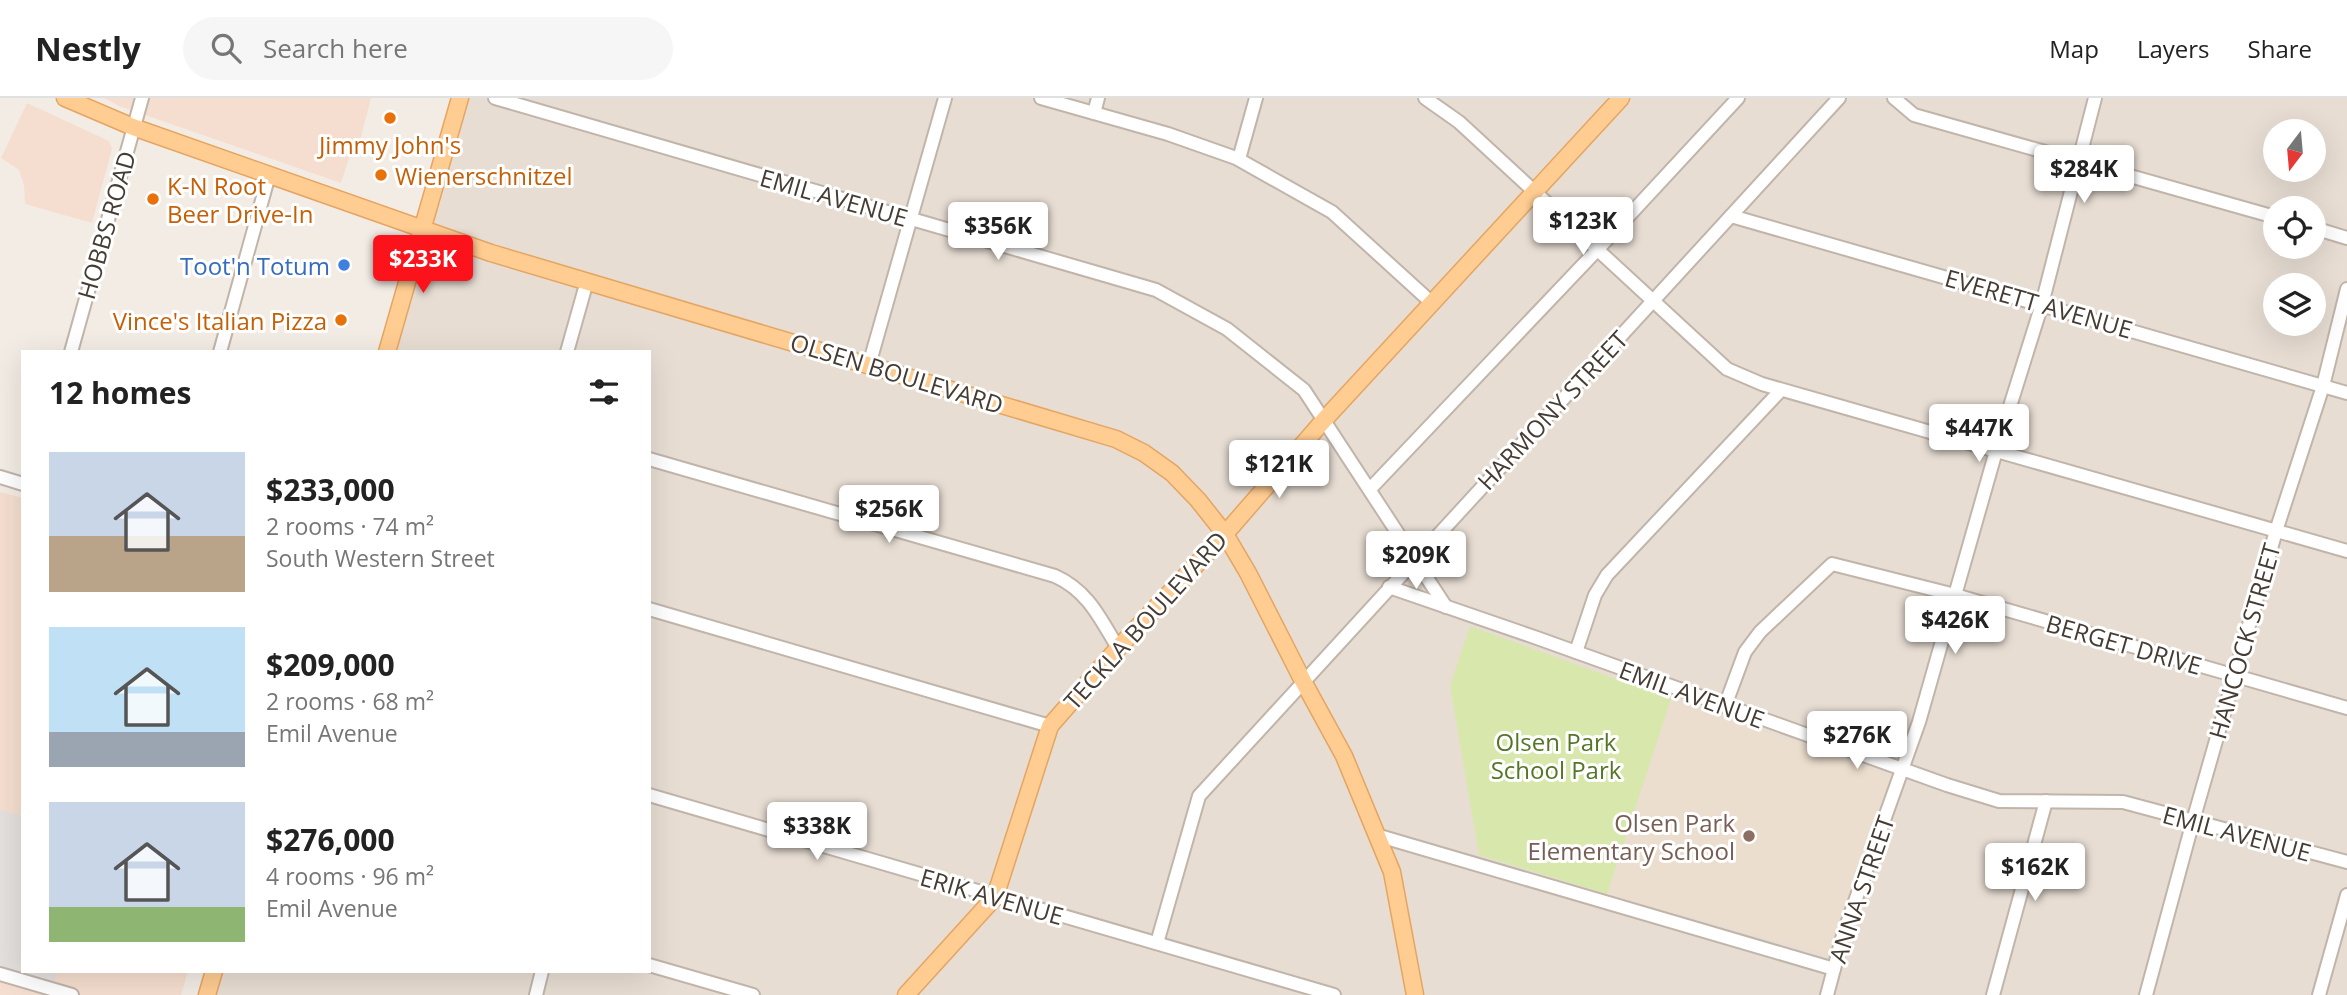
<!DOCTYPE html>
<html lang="en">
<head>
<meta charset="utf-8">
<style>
  :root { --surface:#fff; --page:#f6f6f6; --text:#222; --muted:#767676; --line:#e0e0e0; --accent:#fc121a }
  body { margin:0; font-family:"Open Sans",sans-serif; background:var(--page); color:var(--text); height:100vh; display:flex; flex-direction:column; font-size:26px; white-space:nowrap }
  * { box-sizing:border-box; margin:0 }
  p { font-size:23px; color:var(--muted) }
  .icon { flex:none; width:38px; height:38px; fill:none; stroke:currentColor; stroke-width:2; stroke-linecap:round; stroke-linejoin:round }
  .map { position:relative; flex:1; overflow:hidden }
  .drawer { position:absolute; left:21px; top:252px; width:630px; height:623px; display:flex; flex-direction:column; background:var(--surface); border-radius:0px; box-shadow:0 7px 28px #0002 }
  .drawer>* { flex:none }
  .needle { width:46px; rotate:196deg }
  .controls { position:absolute; left:2263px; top:21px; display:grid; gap:14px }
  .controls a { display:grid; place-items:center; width:63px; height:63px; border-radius:50%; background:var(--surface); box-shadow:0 7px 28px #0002; font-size:35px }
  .price { position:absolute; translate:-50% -60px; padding:0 16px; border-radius:7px; background:#fff; color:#222; font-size:23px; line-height:46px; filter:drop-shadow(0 2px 4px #0008) }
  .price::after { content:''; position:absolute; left:50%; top:42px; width:21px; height:16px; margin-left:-10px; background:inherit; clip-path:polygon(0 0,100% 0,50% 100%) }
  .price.active { background:var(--accent); color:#fff }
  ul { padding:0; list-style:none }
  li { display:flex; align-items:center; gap:21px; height:175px; padding:0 28px }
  li span { display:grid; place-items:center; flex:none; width:196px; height:140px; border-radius:0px; color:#555 }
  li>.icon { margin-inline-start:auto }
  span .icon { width:84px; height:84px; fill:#fffc; stroke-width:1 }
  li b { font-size:30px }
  h2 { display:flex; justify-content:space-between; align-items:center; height:84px; padding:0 28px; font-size:30px }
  header { display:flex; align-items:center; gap:42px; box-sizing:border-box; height:98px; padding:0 35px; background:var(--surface); border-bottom:2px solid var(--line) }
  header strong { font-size:33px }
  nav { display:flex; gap:38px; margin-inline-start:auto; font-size:24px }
  .search { width:490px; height:63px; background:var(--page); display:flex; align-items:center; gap:18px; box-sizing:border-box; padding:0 24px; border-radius:38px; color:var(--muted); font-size:26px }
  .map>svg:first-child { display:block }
  .residential { fill:#e7ddd3; fill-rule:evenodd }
  .commercial { fill:#f5decf }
  .education { fill:#ecdece }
  .green { fill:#d8e8ad }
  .parking { fill:#e3e0dd }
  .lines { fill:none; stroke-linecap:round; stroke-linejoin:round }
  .minor-casing { stroke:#c1b5aa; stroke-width:16 }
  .major-casing { stroke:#e5a561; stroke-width:19 }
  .minor { stroke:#fff; stroke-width:12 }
  .major { stroke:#ffcc92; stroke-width:16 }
  .food-dot { fill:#e8710a; stroke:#fff; stroke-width:2.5 }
  .shop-dot { fill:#3f7fe0; stroke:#fff; stroke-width:2.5 }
  .education-dot { fill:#8d6e63; stroke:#fff; stroke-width:2.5 }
  .labels { text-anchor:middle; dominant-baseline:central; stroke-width:6; stroke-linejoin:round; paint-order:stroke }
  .food-label { font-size:24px; fill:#c56008; stroke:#fff; text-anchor:start }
  .street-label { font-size:24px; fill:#453c34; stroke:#fff }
  .shop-label { font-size:24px; fill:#366cbe; stroke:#fff; text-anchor:end }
  .park-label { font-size:24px; fill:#547727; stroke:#fff }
  .education-label { font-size:24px; fill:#785e54; stroke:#fff; text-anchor:end }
</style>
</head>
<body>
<header>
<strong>Nestly</strong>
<div class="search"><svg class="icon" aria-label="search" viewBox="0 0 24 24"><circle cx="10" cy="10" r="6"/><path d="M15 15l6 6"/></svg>Search here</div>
<nav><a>Map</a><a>Layers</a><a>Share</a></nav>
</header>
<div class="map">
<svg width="2347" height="897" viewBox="0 0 2347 897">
  <rect width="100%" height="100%" fill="#f3ece5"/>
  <!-- residential -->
  <path class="residential" d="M459 0H2347V897H203L210 873H649V254H386ZM2275 33H2314V72H2275ZM2275 110H2314V149H2275ZM2275 187H2314V226H2275Z"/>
  <!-- commercial -->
  <g class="commercial">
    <path d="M104 0H371L360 43 354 45 341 85 119 8Z"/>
    <path d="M27 5 109 43 112 51 92 125 25 106 24 87 19 72 1 60Z"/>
    <path d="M0 394 23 400V873H188L181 897H0Z"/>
  </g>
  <!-- education -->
  <path class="education" d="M1671 601 1894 680 1830 857 1607 796Z"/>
  <!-- green -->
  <path class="green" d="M1470 528 1671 601 1607 796 1479 757 1450 588Z"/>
  <!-- parking -->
  <path class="parking" d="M0 712 23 718V873H57L54 885 0 870Z"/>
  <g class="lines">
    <defs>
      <g id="minor">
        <path d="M495 0 1156 192 1227 231 1304 292 1446 509"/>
        <path d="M1041 0 1168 36 1236 60 1332 114 1432 205"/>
        <path d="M1425 0 1459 24 1727 271 1762 286 2347 453"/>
        <path d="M1894 0 1914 17 2275 119"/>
        <path d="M1094 15 1098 0"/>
        <path d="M1239 61 1256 0"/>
        <path d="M1731 118 2347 295"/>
        <path d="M2314 130 2347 140"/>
        <path d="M71 254 142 0"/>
        <path d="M220 254 269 77"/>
        <path d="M567 254 587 183"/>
        <path d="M869 267 945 0"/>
        <path d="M649 361 1055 478C1088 493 1100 520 1118 550"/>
        <path d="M0 379 23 386"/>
        <path d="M1370 391 1598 151 1738 0"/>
        <path d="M1389 489 1537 540 1947 687 1999 703 2123 704 2347 764"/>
        <path d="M649 511 1050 628"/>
        <path d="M1576 554 1595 497 1607 477 1781 292"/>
        <path d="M1725 608 1745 554 1760 534 1832 466 1955 497 2347 610"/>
        <path d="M649 697 1334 897"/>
        <path d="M1376 737 1834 871"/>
        <path d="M1157 845 1199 698 1839 0"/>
        <path d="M649 867 753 897"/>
        <path d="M0 876 72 897"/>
        <path d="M536 897 542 873"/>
        <path d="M1827 897 1843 837 1919 624 1996 353 2042 206 2095 0"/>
        <path d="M1993 897 2046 703"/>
        <path d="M2146 897 2193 723 2276 433 2323 288 2347 191"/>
        <path d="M2319 897 2347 797"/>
      </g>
      <g id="major">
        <path d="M65 0 133 29 491 155 1116 341 1144 355 1172 375 1198 402 1225 436 1248 475 1303 583 1344 658 1392 774 1415 897"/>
        <path d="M387 254 460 0"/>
        <path d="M207 897 214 873"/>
        <path d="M906 897 995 799 1050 628 1118 550 1225 436 1324 322 1621 0"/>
      </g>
    </defs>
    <!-- minor casing -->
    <use href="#minor" class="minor-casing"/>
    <!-- major casing -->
    <use href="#major" class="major-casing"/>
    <!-- minor -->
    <use href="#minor" class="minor"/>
    <!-- major -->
    <use href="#major" class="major"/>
  </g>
  <!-- markers -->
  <g class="food-dot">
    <circle cx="390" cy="20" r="7"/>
    <circle cx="381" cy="77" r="7"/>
    <circle cx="153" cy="101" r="7"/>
    <circle cx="341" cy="222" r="7"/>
  </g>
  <circle class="shop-dot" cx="344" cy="167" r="7"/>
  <circle class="education-dot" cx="1749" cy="738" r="7"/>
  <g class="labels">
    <!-- food labels -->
    <g class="food-label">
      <text x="390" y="46" text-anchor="middle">Jimmy John's</text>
      <text x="395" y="77">Wienerschnitzel</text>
      <text x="167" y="87">K-N Root<tspan x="167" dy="28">Beer Drive-In</tspan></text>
      <text x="327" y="222" text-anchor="end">Vince's Italian Pizza</text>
    </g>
    <!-- street labels -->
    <g class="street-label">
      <text transform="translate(834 99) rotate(16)">EMIL AVENUE</text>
      <text transform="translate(106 127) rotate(-74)">HOBBS ROAD</text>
      <text transform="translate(2039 205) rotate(16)">EVERETT AVENUE</text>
      <text transform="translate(897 275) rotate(17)">OLSEN BOULEVARD</text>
      <text transform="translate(1552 312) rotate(-47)">HARMONY STREET</text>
      <text transform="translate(1145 522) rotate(-48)">TECKLA BOULEVARD</text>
      <text transform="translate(2244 543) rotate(-74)">HANCOCK STREET</text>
      <text transform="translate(2124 546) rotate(16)">BERGET DRIVE</text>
      <text transform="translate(1692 596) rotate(20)">EMIL AVENUE</text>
      <text transform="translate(2237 735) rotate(15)">EMIL AVENUE</text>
      <text transform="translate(1861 791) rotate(-71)">ANNA STREET</text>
      <text transform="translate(992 798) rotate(16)">ERIK AVENUE</text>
    </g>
    <!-- shop labels -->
    <g class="shop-label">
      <text x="330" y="167">Toot'n Totum</text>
    </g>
    <!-- park labels -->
    <g class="park-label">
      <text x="1556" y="643">Olsen Park<tspan x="1556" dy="28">School Park</tspan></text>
    </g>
    <!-- education labels -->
    <g class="education-label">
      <text x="1735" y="724">Olsen Park<tspan x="1735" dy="28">Elementary School</tspan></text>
    </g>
  </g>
</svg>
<div class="controls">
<a><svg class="needle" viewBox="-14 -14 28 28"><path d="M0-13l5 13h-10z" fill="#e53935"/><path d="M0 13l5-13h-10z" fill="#767676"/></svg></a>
<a><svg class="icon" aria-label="locate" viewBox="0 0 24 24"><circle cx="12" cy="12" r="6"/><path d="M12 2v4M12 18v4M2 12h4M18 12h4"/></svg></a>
<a><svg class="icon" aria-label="layers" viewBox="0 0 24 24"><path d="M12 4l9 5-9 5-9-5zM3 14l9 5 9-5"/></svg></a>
</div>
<b class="price" style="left:2084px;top:107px">$284K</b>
<b class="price" style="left:1583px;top:159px">$123K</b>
<b class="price" style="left:998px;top:164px">$356K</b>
<b class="price active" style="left:423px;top:197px">$233K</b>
<b class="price" style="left:1979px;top:366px">$447K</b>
<b class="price" style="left:1279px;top:402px">$121K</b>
<b class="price" style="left:889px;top:447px">$256K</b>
<b class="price" style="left:1416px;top:493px">$209K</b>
<b class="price" style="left:1955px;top:558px">$426K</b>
<b class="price" style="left:1857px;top:673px">$276K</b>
<b class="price" style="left:817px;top:764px">$338K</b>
<b class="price" style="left:2035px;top:805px">$162K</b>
<section class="drawer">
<h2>12 homes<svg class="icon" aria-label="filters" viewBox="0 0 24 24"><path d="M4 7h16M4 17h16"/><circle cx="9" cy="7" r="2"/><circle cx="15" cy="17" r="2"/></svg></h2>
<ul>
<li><span style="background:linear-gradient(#c9d6e8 60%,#b9a48a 0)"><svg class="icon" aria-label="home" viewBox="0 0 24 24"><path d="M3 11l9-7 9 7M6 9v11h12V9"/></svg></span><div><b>$233,000</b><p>2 rooms · 74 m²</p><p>South Western Street</p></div></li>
<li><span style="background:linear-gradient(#bfe0f5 75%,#9aa5b1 0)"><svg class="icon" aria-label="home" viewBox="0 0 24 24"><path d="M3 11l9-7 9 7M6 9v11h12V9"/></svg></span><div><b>$209,000</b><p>2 rooms · 68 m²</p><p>Emil Avenue</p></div></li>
<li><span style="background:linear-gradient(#c9d6e8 75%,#8fb573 0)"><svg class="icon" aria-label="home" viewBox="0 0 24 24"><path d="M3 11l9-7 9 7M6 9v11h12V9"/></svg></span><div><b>$276,000</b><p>4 rooms · 96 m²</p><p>Emil Avenue</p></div></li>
</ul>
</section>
</div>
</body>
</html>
